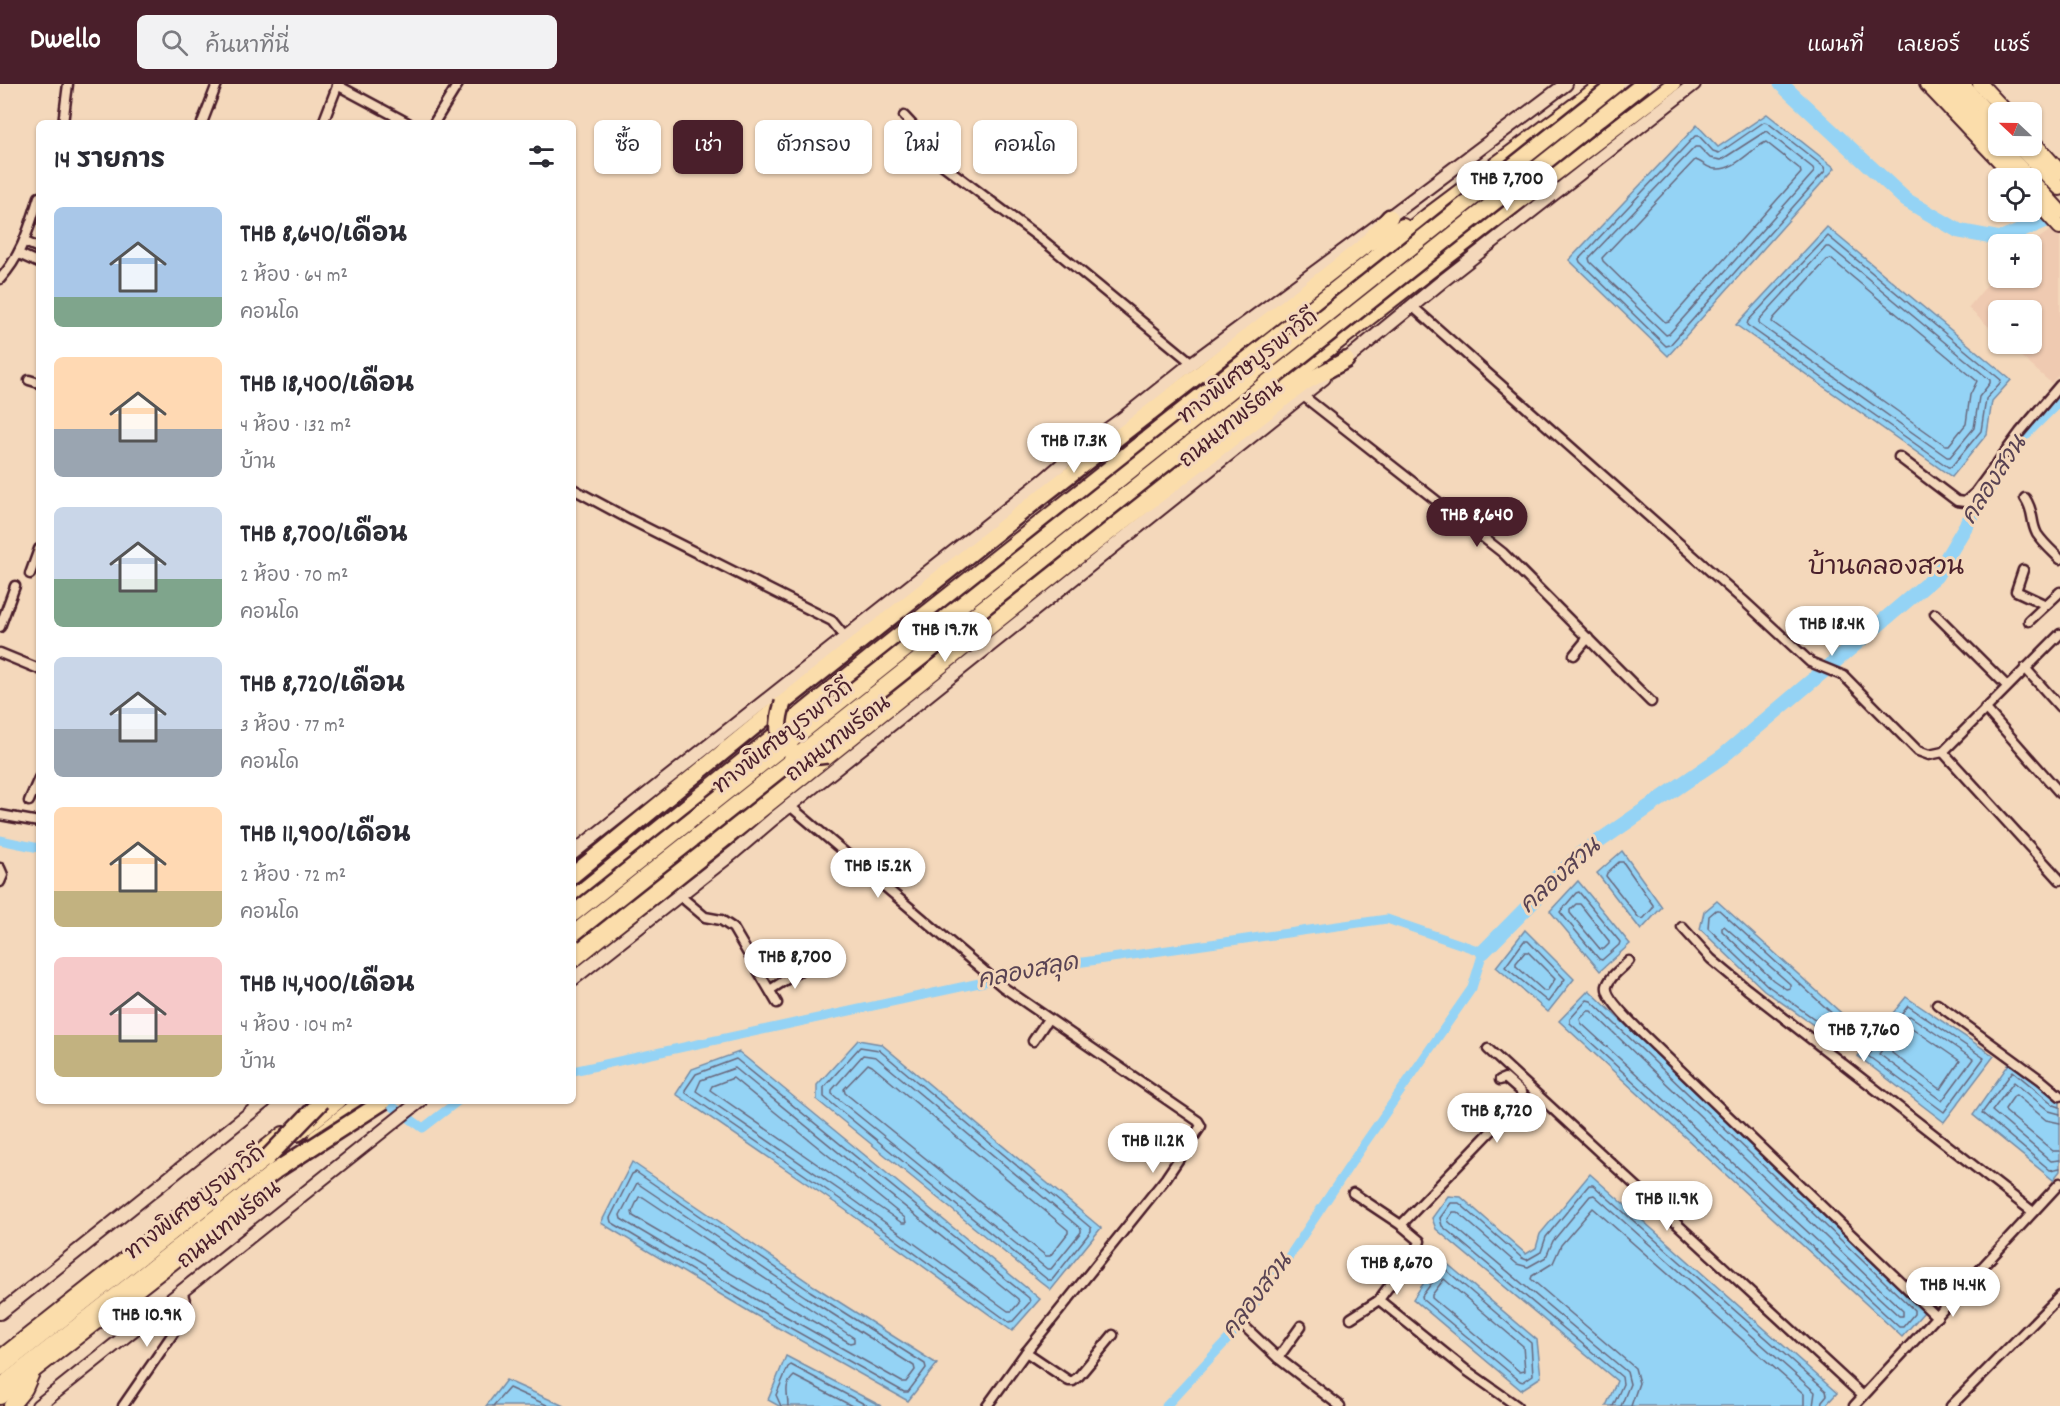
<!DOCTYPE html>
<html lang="th">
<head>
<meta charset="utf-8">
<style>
  :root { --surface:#fff; --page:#f2f2f3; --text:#2b2b33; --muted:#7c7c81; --accent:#4a1f2b }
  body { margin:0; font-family:Dekko,"Playpen Sans Thai",sans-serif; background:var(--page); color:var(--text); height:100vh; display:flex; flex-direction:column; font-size:22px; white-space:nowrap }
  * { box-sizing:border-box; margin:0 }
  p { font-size:20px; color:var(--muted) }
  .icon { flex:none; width:33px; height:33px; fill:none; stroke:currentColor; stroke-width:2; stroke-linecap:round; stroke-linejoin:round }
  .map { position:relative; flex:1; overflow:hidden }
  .panel { position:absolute; left:36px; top:36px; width:540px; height:984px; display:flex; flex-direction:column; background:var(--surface); border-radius:9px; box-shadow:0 2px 4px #0004 }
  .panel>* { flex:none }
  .guide { position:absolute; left:594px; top:36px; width:570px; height:54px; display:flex; gap:12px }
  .needle { width:39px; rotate:292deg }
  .buttons { position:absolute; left:1988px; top:18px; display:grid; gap:12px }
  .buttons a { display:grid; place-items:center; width:54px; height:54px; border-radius:9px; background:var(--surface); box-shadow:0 2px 4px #0004; font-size:30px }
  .price { position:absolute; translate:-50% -51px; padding:0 14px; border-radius:21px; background:#fff; color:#222; font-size:20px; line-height:39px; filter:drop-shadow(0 2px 3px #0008) }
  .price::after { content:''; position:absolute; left:50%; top:36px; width:18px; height:14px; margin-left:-9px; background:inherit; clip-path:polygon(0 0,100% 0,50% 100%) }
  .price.selected { background:var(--accent); color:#fff }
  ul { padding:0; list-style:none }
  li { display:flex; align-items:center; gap:18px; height:150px; padding:0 18px }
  li span { display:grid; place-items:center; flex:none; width:168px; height:120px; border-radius:9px; color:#555 }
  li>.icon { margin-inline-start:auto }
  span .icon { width:72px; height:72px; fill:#fffc; stroke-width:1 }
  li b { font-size:26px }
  h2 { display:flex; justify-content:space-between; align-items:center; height:72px; padding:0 18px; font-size:26px }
  .tag { padding:0 21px; border-radius:9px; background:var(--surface); box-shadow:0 2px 4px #0004; font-size:21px; line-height:54px }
  .tag.selected { background:var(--accent); color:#fff }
  header { display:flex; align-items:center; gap:36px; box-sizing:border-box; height:84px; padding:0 30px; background:var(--accent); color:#fff }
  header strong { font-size:28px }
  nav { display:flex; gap:33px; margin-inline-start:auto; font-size:21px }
  .search { width:420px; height:54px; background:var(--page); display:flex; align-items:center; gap:15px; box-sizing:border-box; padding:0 21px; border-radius:9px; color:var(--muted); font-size:22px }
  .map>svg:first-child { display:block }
  .built { fill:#efcab1 }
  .water { fill:#94d3f5; stroke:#768ba4; stroke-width:1.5 }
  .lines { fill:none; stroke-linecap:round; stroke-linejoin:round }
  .shore { stroke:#68677c; stroke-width:1.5 }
  .canal { stroke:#94d3f5; stroke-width:9 }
  .river { stroke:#94d3f5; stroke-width:15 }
  .minor-casing { stroke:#4a1f2b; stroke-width:13 }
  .secondary-casing { stroke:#4a1f2b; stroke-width:16 }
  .primary-casing { stroke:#4a1f2b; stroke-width:18 }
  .trunk-casing { stroke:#4a1f2b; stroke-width:18 }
  .motorway-casing { stroke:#4a1f2b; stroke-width:20 }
  .minor { stroke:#f4d8bb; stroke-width:8 }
  .secondary { stroke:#f4d8bb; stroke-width:12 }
  .primary { stroke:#fbddab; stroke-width:14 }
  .trunk { stroke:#fbddab; stroke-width:14 }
  .motorway { stroke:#fbddab; stroke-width:15 }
  .motorway-bridge-casing { stroke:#4a1f2b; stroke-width:20; stroke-linecap:butt }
  .motorway-bridge { stroke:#fbddab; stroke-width:15 }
  .labels { text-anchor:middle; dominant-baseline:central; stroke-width:6; stroke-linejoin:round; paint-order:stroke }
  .street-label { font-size:22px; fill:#4a1f2b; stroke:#f4d8bb }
  .water-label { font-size:24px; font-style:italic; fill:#594353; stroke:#f4d8bb }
  .quarter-label { font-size:26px; fill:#4a1f2b; stroke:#f4d8bb }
</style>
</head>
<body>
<header>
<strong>Dwello</strong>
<div class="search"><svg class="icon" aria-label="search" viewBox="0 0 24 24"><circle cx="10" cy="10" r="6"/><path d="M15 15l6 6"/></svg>ค้นหาที่นี่</div>
<nav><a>แผนที่</a><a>เลเยอร์</a><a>แชร์</a></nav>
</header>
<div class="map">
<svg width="2060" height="1322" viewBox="0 0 2060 1322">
  <rect width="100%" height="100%" fill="#f4d8bb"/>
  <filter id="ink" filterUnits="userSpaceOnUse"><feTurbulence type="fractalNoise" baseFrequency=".0167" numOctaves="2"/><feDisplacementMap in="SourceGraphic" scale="12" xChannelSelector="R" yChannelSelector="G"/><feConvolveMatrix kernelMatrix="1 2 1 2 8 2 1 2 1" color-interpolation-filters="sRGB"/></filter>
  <g filter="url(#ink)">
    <!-- built -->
    <path class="built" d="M2054 144 2060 150V290L2051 299 2007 260H2031V226H1998V251L1968 224 1998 188V194H2031L2030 160Z"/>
    <!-- water -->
    <g class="water">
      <path d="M1767 30 1835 84 1668 272 1569 176 1697 41 1718 63Z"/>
      <path d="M1827 143 2011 296 1992 317 1987 350 1952 393 1736 241Z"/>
      <path d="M1622 767 1662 823 1641 846 1597 789Z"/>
      <path d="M1578 797 1630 860 1600 887 1550 827Z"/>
      <path d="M1717 817 1859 945 1843 962 1764 906 1700 845 1704 828Z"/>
      <path d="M1525 846 1574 895 1548 928 1496 883Z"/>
      <path d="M1589 906 1924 1228 1902 1253 1559 937Z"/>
      <path d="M1906 913 1994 972 1944 1038 1858 972Z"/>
      <path d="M858 956 881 960 1101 1144 1051 1206 817 1016V1001Z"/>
      <path d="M739 968 1040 1215 1012 1247 844 1125 676 1010 692 985Z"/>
      <path d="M2011 977 2060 1018V1087L2053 1096 1973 1031Z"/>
      <path d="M632 1078 814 1202 937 1280 908 1317 750 1228 601 1139Z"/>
      <path d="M1590 1090 1837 1309 1825 1322H1606L1617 1297 1436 1145 1432 1134 1448 1112 1461 1113 1526 1170 1536 1164 1540 1150Z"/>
      <path d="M1444 1177 1537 1256 1541 1293 1521 1306 1413 1215 1435 1182Z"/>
      <path d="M786 1272 881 1322H779L768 1316Z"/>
      <path d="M506 1296 564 1322H486Z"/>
    </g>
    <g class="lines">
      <!-- shore -->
      <g class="shore">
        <path d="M1764 38 1768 39 1824 83 1825 87 1670 261 1666 262 1580 178 1579 175 1695 52H1699L1713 67 1719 69Z"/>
        <path d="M1766 47 1813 84 1814 88 1669 250 1666 251 1590 178 1589 174 1695 63H1699L1710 74 1721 76Z"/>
        <path d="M1766 58 1800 85 1801 89 1669 237 1665 238 1603 177 1602 174 1695 76C1702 77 1707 85 1716 85 1735 87 1750 65 1766 58Z"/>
        <path d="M1828 152 2001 296 2000 299 1986 315 1981 347 1951 383H1948L1747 241 1748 237Z"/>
        <path d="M1826 163H1830L1990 296V299L1979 313 1974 344 1950 373H1947L1759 240V236Z"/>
        <path d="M1831 175 1977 297 1970 311 1966 340 1949 361H1945L1772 238 1773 235 1827 176Z"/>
        <path d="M1619 778H1623L1653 821V824L1643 835 1639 834 1606 792 1607 789Z"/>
        <path d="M1579 808 1620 858 1619 861 1602 876 1599 875 1560 828 1576 809Z"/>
        <path d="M1576 820H1580L1609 857V860L1604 865H1600L1570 829V826Z"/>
        <path d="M1716 826H1719L1848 944 1849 948 1844 953H1840L1768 902 1708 844 1709 832Z"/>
        <path d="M1724 842 1790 900V904L1786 905 1773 896 1722 847V844Z"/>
        <path d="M1524 857H1528L1565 895 1548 918 1505 883Z"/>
        <path d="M1525 868H1528L1555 895 1547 907H1544L1516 882V879Z"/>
        <path d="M1587 916 1591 917 1914 1226V1230L1903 1243H1899L1570 939V935Z"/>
        <path d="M1908 922 1984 974 1944 1028 1868 972Z"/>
        <path d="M1588 927H1591L1903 1227V1232H1899L1581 939 1580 935Z"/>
        <path d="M1910 932 1973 975 1942 1017 1879 970 1907 933Z"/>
        <path d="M1912 944 1960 977 1941 1005 1938 1004 1892 969V966Z"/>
        <path d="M860 963 879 966 1091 1144V1147L1052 1196H1048L824 1013V1003Z"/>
        <path d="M863 971 876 973 1081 1145V1148L1051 1185H1047L832 1010V1006Z"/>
        <path d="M736 975 1029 1214 1030 1218 1013 1237 1009 1238 847 1120 686 1009 685 1006 696 990Z"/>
        <path d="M868 980 872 982 1068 1146V1149L1050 1172H1046L845 1009 844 1005Z"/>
        <path d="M735 984 1018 1215 1019 1219 1012 1227H1008L851 1114 696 1007 701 996Z"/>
        <path d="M733 994 905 1134 906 1139H902L710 1006 712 1002Z"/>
        <path d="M2060 1023 2054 1021 2013 987 1982 1029 2050 1086 2060 1084"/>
        <path d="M2060 1030 2049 1027 2014 998 1992 1027 2051 1077 2060 1076"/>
        <path d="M2060 1039 2046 1036 2016 1011 2014 1012 2005 1025 2006 1028 2053 1067H2060"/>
        <path d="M636 1088 810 1207 925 1280 926 1284 908 1308H904L753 1223 611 1138 610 1134 632 1090Z"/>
        <path d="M637 1099 806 1213 914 1282 915 1286 906 1298H902L757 1216 621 1135 620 1131Z"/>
        <path d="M639 1113H643L854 1254V1258L850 1259 633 1132 632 1128Z"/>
        <path d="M1442 1185H1445L1531 1259 1533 1291 1523 1298 1520 1297 1423 1216 1422 1212Z"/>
        <path d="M1444 1195 1523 1262 1525 1287 1520 1288 1432 1214V1211Z"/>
        <path d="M493 1322 509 1304 549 1322"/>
        <path d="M781 1322 776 1311 788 1283 791 1281 868 1322"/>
        <path d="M788 1322C788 1309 783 1302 794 1292L852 1322"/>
        <path d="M1613 1322 1623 1300 1622 1293 1442 1142 1440 1134 1451 1119H1459L1522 1174 1527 1176 1541 1168 1546 1153 1589 1101H1593L1826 1307 1827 1311 1822 1317 1821 1322"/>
        <path d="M1621 1322 1630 1300 1627 1288 1449 1138 1448 1135 1453 1128H1457L1517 1180 1528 1183 1546 1173 1553 1157 1590 1112 1594 1111 1815 1308 1813 1322"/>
        <path d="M1631 1322 1639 1299 1635 1284 1531 1195 1532 1192 1553 1179 1561 1161 1593 1124 1804 1310V1322"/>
      </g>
      <!-- canal -->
      <g class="canal">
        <path d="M0 756 39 764"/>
        <path d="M573 987 1062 881 1387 835 1483 868 1472 904 1362 1063 1290 1171 1230 1253 1166 1322"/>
        <path d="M385 1017 423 1044 458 1017"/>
      </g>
      <!-- river -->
      <g class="river">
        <path d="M1781 0 1906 116 1959 147 2002 155 2060 130"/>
        <path d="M1483 868 1579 771 1723 672 1936 492 2016 357 2060 313"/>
      </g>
      <defs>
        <g id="minor">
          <path d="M337 1 408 39"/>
          <path d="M904 32 918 47 923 66 1045 158 1192 279"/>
          <path d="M63 39 68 0"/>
          <path d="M202 39 217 0"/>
          <path d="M323 39 338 0"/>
          <path d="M434 39 458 0"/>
          <path d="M25 158 39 164"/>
          <path d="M19 170 39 179"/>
          <path d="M0 195C22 171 29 144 39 113"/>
          <path d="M1412 222 1744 517 1810 578 1844 592 1918 667 1929 671 1943 668 2060 550"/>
          <path d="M29 296 39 299"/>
          <path d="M1302 311 1503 469 1651 618"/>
          <path d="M1899 373 1957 417 1965 418 1975 409 2020 348 2060 301"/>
          <path d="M573 405 627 434 832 537 845 553"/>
          <path d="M2025 414C2035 429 2030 437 2037 450 2043 459 2052 467 2060 475"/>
          <path d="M2023 486 2016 507 2046 521"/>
          <path d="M30 490 39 465"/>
          <path d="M1935 530 2007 602"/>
          <path d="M2029 537 2060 508"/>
          <path d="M0 543 15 502"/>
          <path d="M0 569 39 585"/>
          <path d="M1574 571 1588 554"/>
          <path d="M2025 584 2060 623"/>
          <path d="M1985 624 2060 709"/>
          <path d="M1943 668 2060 796"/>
          <path d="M29 717 39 694"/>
          <path d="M790 722 1003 903 1198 1037 1201 1042 1166 1094 1026 1268 987 1322"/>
          <path d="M0 731 39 738"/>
          <path d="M0 784 3 791 0 798"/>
          <path d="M679 811 705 833 721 836 733 844 777 919"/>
          <path d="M1682 843 1711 875 1747 905 2033 1128"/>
          <path d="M1629 877C1622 884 1610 892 1607 902 1604 913 1635 942 1643 950L1937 1233"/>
          <path d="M770 906 802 885"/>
          <path d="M1937 920 2041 996 2060 1012"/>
          <path d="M1033 957 1048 935"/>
          <path d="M1488 965 1863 1312"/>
          <path d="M1353 1109 1401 1141 1420 1157C1419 1167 1387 1203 1379 1216L1466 1286 1517 1322"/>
          <path d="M1401 1141 1522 1015 1521 1008 1505 994 1500 996"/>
          <path d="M1351 1234 1379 1216"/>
          <path d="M1244 1242 1278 1274 1340 1322"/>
          <path d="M1026 1268 1069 1297H1073L1079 1292 1113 1251"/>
          <path d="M1278 1274 1301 1242"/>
          <path d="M123 1322 183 1235 187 1223 182 1207"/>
          <path d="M1854 1322 2060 1099"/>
          <path d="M1951 1322 2060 1212"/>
        </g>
        <g id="secondary">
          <path d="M1340 281 1440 199 1694 0"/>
          <path d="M573 769 1044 396 1076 368 1122 335 1192 279 1396 128 1566 0"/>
          <path d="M573 895 733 769 773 735 1324 294"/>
          <path d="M0 1229 265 1017"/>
          <path d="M38 1322 420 1017"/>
        </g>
        <g id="primary">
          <path d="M1927 0 2016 94"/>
          <path d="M1945 0 1998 61"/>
          <path d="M1962 0 1998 41"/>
          <path d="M1980 0 2006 28"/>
          <path d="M2031 56 2060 88"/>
          <path d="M1999 62 2030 94"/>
          <path d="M2018 62 2060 104"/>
          <path d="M2031 96 2060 128"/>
          <path d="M2031 111 2060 143"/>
        </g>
        <g id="trunk">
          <path d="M1365 162 1403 142"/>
          <path d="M573 814 872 572 1427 132 1603 0"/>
          <path d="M573 862C937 571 1302 282 1673 0"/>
          <path d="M0 1274 283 1050"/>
          <path d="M0 1313 210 1149 260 1108"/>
          <path d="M11 1322 25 1305 32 1289"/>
        </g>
        <g id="motorway">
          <path d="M573 791 783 619 1036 417 1363 163 1390 133"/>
          <path d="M573 876 1068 480 1304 299 1346 276"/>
          <path d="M298 1049 338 1017"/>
          <path d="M316 1054 363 1017"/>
          <path d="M0 1284 275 1067"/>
          <path d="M0 1303 285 1079"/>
        </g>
      </defs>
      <!-- minor casing -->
      <use href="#minor" class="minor-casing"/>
      <!-- secondary casing -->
      <use href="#secondary" class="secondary-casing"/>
      <!-- primary casing -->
      <use href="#primary" class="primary-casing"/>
      <!-- trunk casing -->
      <use href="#trunk" class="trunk-casing"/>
      <!-- motorway casing -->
      <use href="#motorway" class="motorway-casing"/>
      <!-- minor -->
      <use href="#minor" class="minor"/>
      <!-- secondary -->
      <use href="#secondary" class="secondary"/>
      <!-- primary -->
      <use href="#primary" class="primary"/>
      <!-- trunk -->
      <use href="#trunk" class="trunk"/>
      <!-- motorway -->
      <use href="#motorway" class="motorway"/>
      <defs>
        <g id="motorway-bridge">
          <path d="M783 619C770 658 787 677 827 671"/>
          <path d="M573 830 1616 0"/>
          <path d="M573 850 1643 0"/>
          <path d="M266 1075 322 1017"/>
          <path d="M275 1087 384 1017"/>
        </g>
      </defs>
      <!-- motorway-bridge casing -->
      <use href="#motorway-bridge" class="motorway-bridge-casing"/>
      <!-- motorway-bridge -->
      <use href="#motorway-bridge" class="motorway-bridge"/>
    </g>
  </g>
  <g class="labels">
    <!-- street labels -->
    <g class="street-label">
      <text transform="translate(1249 284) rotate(-38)">ทางพิเศษบูรพาวิถี</text>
      <text transform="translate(1232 341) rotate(-39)">ถนนเทพรัตน</text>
      <text transform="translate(784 654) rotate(-38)">ทางพิเศษบูรพาวิถี</text>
      <text transform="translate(839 656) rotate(-38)">ถนนเทพรัตน</text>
      <text transform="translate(196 1120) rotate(-38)">ทางพิเศษบูรพาวิถี</text>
      <text transform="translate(230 1142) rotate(-39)">ถนนเทพรัตน</text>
    </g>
    <!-- water labels -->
    <g class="water-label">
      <text transform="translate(1995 397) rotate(-57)">คลองสวน</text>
      <text transform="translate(1561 793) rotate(-42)">คลองสวน</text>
      <text transform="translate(1028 889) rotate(-11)">คลองสลุด</text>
      <text transform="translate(1258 1213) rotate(-53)">คลองสวน</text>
    </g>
    <!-- quarter labels -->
    <g class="quarter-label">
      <text x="1886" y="484">บ้านคลองสวน</text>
    </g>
  </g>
</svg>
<div class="buttons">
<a><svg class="needle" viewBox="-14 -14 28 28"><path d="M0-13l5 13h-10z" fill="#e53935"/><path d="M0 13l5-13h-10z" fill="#7c7c81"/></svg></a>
<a><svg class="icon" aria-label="locate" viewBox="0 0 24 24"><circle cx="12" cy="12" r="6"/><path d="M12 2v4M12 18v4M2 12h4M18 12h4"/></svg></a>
<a>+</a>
<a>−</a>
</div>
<b class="price" style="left:1507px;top:128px">THB 7,700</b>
<b class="price" style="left:1074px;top:390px">THB 17.3K</b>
<b class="price selected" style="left:1477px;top:464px">THB 8,640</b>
<b class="price" style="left:1832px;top:573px">THB 18.4K</b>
<b class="price" style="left:945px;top:579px">THB 19.7K</b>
<b class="price" style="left:878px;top:815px">THB 15.2K</b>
<b class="price" style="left:795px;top:906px">THB 8,700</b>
<b class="price" style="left:1864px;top:979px">THB 7,760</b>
<b class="price" style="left:1497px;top:1060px">THB 8,720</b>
<b class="price" style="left:1153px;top:1090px">THB 11.2K</b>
<b class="price" style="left:1667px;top:1148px">THB 11.9K</b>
<b class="price" style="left:1397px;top:1212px">THB 8,670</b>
<b class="price" style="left:1953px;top:1234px">THB 14.4K</b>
<b class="price" style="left:147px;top:1264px">THB 10.9K</b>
<div class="guide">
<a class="tag">ซื้อ</a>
<a class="tag selected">เช่า</a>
<a class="tag">ตัวกรอง</a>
<a class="tag">ใหม่</a>
<a class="tag">คอนโด</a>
</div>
<section class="panel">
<h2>14 รายการ<svg class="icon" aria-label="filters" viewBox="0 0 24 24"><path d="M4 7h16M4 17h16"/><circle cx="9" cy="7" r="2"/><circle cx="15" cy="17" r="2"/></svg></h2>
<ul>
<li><span style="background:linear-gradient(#a9c7e8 75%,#7fa58c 0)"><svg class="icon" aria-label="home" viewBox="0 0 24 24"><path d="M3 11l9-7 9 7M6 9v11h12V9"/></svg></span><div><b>THB 8,640/เดือน</b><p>2 ห้อง · 64 m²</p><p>คอนโด</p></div></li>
<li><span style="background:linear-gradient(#ffd9b3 60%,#9aa5b1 0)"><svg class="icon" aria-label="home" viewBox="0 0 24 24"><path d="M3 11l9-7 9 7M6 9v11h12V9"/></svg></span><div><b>THB 18,400/เดือน</b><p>4 ห้อง · 132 m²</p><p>บ้าน</p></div></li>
<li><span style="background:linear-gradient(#c9d6e8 60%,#7fa58c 0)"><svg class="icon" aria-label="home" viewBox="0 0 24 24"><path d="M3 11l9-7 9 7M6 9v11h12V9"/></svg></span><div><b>THB 8,700/เดือน</b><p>2 ห้อง · 70 m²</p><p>คอนโด</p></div></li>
<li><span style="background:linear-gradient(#c9d6e8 60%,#9aa5b1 0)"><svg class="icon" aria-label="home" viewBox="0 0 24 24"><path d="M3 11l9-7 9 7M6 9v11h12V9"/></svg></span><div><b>THB 8,720/เดือน</b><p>3 ห้อง · 77 m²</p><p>คอนโด</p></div></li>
<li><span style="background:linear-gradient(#ffd9b3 70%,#c2b280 0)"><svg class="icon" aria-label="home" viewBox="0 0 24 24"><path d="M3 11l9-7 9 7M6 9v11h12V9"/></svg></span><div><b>THB 11,900/เดือน</b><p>2 ห้อง · 72 m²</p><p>คอนโด</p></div></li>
<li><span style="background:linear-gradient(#f6c9c9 65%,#c2b280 0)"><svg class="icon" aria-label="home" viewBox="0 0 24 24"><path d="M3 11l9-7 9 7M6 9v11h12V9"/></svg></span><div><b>THB 14,400/เดือน</b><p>4 ห้อง · 104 m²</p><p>บ้าน</p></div></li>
</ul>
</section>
</div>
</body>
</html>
